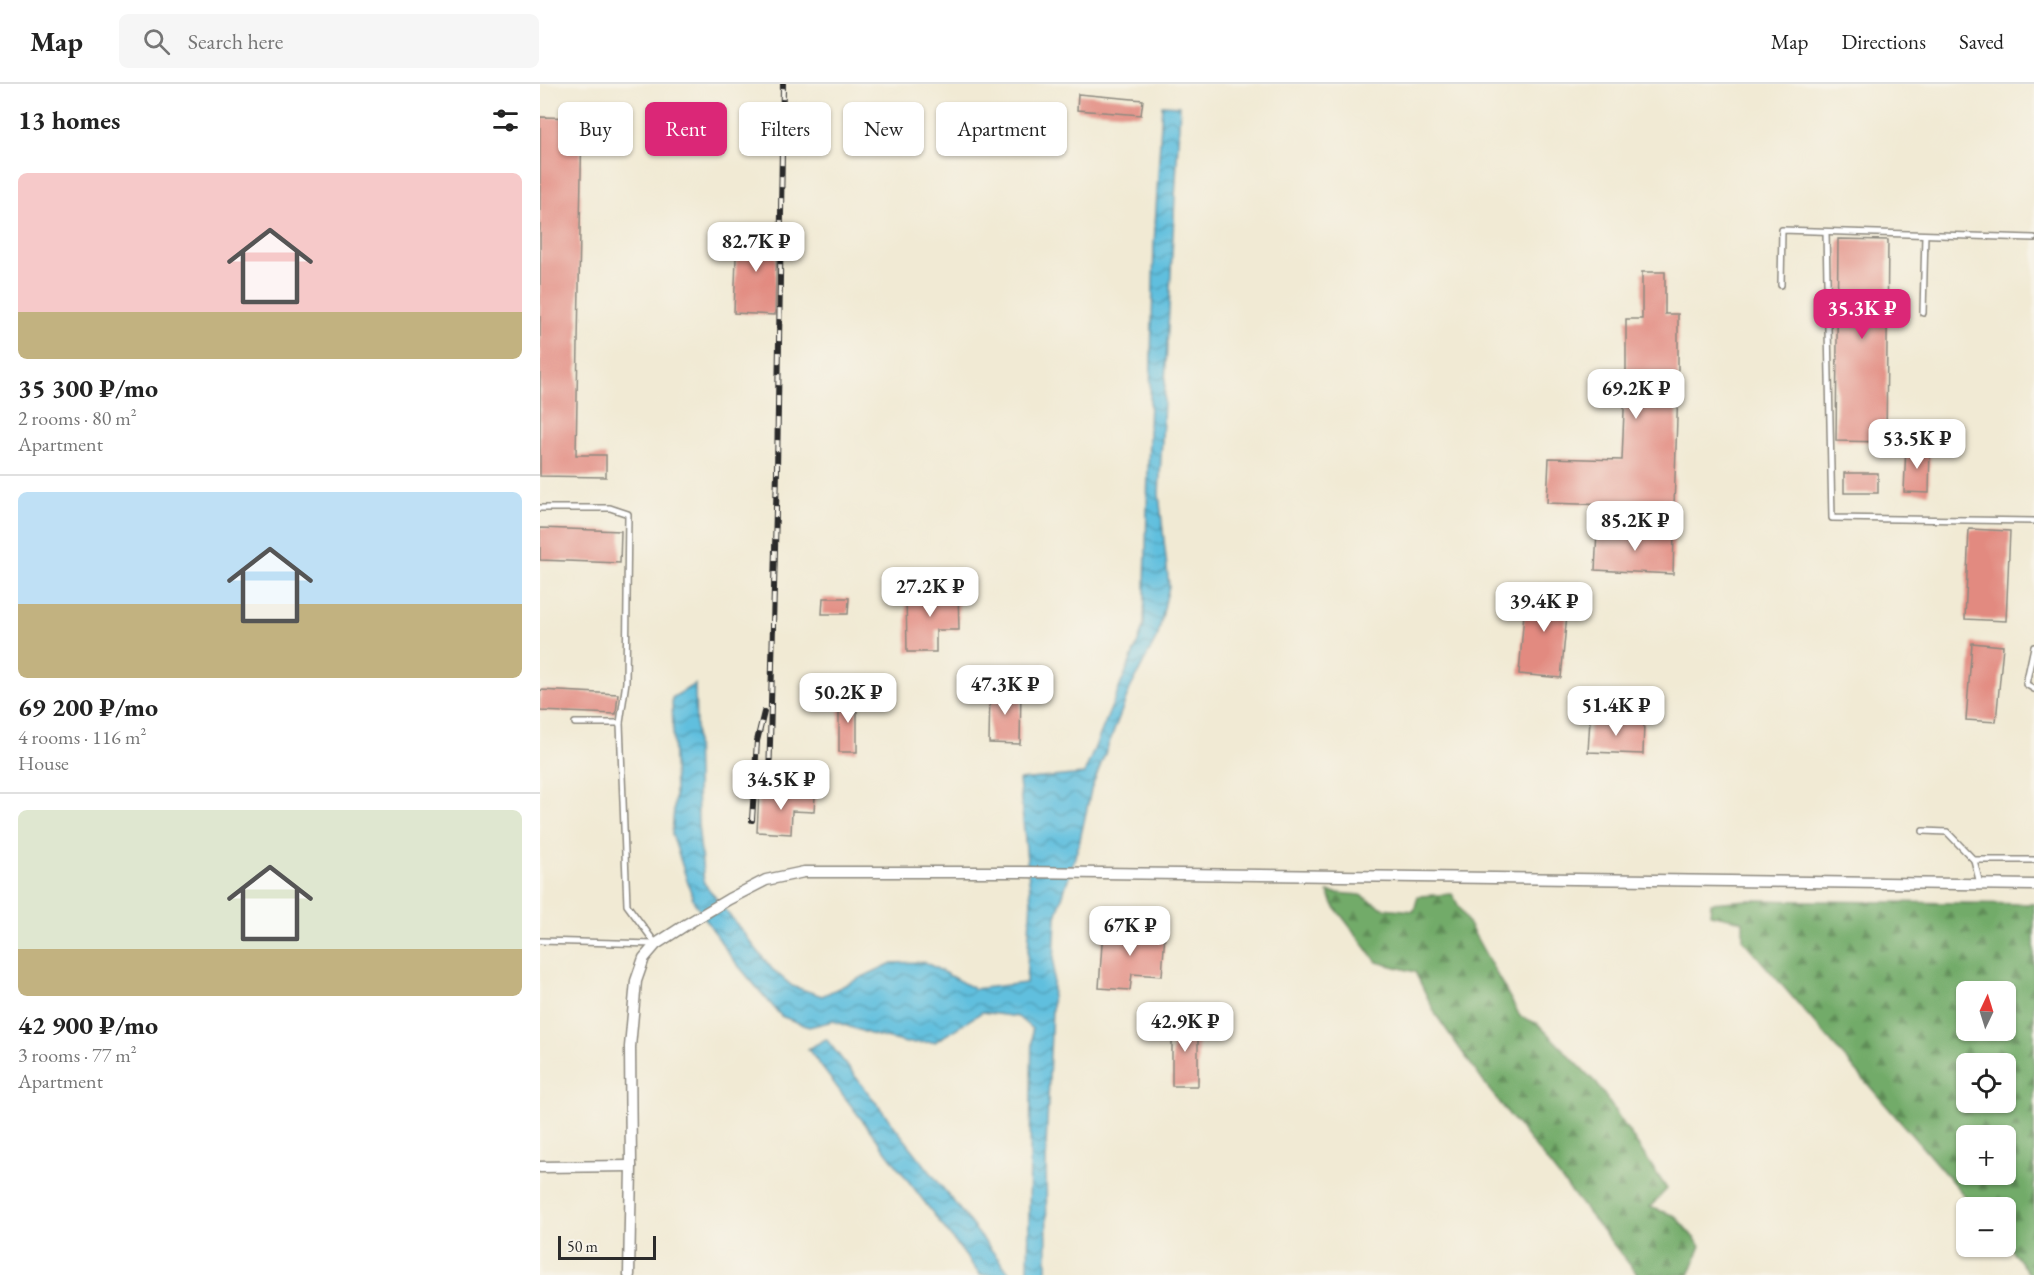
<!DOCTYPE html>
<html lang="en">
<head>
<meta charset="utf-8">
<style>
  :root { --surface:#fff; --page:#f6f6f6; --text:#222; --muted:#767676; --line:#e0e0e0; --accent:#db2777 }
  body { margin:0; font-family:"EB Garamond",serif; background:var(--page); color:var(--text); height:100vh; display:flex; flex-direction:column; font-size:22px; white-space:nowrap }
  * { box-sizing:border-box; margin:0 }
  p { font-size:20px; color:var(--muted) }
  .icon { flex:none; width:33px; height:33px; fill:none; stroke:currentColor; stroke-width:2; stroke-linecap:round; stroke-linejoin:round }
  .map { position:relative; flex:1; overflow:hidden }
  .drawer { display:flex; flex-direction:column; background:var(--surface); width:540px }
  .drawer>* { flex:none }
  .guide { position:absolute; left:18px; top:18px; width:570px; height:54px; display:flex; gap:12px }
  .needle { width:39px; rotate:4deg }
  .fabs { position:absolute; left:1416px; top:897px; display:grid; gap:12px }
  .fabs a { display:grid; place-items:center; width:60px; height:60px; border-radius:9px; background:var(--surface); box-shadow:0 2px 4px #0004; font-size:30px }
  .scale { position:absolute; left:18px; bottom:15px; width:98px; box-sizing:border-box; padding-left:6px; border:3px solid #2b2b2b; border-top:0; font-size:16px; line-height:21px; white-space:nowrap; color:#2b2b2b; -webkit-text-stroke:4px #f7f3e8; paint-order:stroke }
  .price { position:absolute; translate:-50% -51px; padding:0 14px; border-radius:12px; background:#fff; color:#222; font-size:20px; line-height:39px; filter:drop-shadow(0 2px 3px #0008) }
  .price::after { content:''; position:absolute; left:50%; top:36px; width:18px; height:14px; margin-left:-9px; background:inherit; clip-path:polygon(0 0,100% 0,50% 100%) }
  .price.active { background:var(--accent); color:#fff }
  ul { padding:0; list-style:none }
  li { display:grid; align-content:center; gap:12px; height:318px; padding:0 18px }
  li+li { border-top:2px solid var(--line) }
  li span { display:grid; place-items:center; height:186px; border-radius:9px; color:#555 }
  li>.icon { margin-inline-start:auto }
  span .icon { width:108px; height:108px; fill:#fffc; stroke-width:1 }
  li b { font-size:26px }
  h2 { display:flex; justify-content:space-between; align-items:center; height:72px; padding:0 18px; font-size:26px }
  .chip { padding:0 21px; border-radius:9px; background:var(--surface); box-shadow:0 2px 4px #0004; font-size:21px; line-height:54px }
  .chip.active { background:var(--accent); color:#fff }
  header { display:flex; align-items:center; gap:36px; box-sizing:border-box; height:84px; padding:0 30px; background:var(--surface); border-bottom:2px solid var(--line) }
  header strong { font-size:28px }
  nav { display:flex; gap:33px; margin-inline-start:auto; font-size:21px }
  .search { width:420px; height:54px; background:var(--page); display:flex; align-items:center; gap:15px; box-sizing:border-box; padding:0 21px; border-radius:9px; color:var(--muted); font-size:22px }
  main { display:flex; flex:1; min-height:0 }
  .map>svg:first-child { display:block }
  .forest { fill:url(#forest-firs); stroke:#4e6b4a; stroke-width:1.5; fill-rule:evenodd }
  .water { fill:url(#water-waves); stroke:#467584; stroke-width:1.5 }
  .building { fill:#e28a80 }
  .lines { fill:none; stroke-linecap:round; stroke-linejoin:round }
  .service-casing { stroke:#8e8a80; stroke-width:8 }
  .minor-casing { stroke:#8e8a80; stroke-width:13 }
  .service { stroke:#fff; stroke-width:5 }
  .minor { stroke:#fff; stroke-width:10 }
  .rail-casing { stroke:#2b2b2b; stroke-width:6 }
  .rail { stroke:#f7f3e8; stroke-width:4; stroke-dasharray:11; stroke-linecap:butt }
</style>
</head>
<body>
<header>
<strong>Map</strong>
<div class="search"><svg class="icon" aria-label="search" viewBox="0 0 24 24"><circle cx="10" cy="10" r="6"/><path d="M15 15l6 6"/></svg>Search here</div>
<nav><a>Map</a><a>Directions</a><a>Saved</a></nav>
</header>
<main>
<section class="drawer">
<h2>13 homes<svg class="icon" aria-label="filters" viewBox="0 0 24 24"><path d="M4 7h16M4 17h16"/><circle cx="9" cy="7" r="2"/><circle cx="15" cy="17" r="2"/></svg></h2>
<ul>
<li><span style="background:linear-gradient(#f6c9c9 75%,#c2b280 0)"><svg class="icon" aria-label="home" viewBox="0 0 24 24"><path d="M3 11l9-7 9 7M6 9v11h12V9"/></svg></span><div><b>35 300 ₽/mo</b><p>2 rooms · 80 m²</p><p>Apartment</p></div></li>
<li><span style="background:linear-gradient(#bfe0f5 60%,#c2b280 0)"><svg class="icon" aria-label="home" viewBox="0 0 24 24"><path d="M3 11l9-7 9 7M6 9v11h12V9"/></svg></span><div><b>69 200 ₽/mo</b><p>4 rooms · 116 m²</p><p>House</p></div></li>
<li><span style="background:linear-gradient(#dfe7d0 75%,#c2b280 0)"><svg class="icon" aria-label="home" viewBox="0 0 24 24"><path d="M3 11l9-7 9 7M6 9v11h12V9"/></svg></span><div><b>42 900 ₽/mo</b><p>3 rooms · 77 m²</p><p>Apartment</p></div></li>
</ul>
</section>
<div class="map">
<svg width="1494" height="1191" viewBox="0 0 1494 1191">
  <defs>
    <pattern id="forest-firs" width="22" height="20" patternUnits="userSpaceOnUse" patternTransform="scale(1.5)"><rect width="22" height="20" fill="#72ab69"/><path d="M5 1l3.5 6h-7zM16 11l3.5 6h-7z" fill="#5e8b57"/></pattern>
    <pattern id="water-waves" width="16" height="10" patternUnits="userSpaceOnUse" patternTransform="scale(1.5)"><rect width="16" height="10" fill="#60bfde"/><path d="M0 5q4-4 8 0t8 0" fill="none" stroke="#4f9bb4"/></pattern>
  </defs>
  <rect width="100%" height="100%" fill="#f7f3e8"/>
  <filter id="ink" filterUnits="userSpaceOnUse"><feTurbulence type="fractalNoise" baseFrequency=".0167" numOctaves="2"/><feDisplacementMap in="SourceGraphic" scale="12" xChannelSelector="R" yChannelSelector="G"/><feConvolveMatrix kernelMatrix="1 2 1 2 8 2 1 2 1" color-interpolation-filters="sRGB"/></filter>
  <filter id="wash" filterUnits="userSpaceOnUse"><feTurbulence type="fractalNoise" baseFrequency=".008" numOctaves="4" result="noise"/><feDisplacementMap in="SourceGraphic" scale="24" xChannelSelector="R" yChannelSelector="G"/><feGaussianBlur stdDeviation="1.35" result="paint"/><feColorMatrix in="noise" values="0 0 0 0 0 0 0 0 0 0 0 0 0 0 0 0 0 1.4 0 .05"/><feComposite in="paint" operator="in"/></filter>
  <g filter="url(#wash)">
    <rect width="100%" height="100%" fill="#f1ead4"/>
    <!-- forest -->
    <g class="forest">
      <path d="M788 808 820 811 843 824 874 827 878 812 912 810 980 932 998 940 1057 1000 1127 1105 1110 1123 1135 1132 1161 1162 1149 1191H1098L947 1003 896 931 875 888 837 878 794 822Z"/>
      <path d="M1208 816 1494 820V1191H1490L1466 1159V1124L1434 1123 1203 856V837L1170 830 1171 819ZM1426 908H1466V946H1426ZM1426 980H1466V1018H1426ZM1426 1052H1466V1090H1426Z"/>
    </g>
    <!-- water -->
    <g class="water">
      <path d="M622 21 640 22 619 410 629 502 618 551 590 605 551 706 539 760 516 833 506 1063 507 1191H488L492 945 478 933 442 928 395 958 366 959 330 950 293 937 269 943 241 932 191 873 154 818 132 750 135 711 132 614 155 600 158 740 164 799 232 885 252 902 282 912 352 879 385 878 434 905 486 899 491 816 479 696 544 690 598 558 604 540 614 162Z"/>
      <path d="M286 955 471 1191H440L268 965Z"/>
    </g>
    <g id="blocks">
      <!-- building -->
      <g class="building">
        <path d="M538 10 603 16 601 31 537 26Z"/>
        <path d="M0 33 42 34 36 371H66V393L0 392Z"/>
        <path d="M197 146 237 148 235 231 194 229Z"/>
        <path d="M1298 155 1348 156 1346 358 1296 357Z"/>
        <path d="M1102 188H1125V230H1138V304L1134 423 1007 419 1009 374 1082 376 1085 302H1086V235H1102Z"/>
        <path d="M1366 362 1390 363 1389 409 1364 408Z"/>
        <rect x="1304" y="389" width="34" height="20"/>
        <path d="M0 444 81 447 80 479 0 476Z"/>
        <path d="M1429 445 1470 447 1466 537 1425 535Z"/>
        <path d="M1057 447 1134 450 1133 490 1055 486Z"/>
        <path d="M986 505 1029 509 1021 594 979 590Z"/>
        <path d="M418 506 419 546H396V568H367L366 508Z"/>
        <path d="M283 514H309L308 530H282Z"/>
        <path d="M1432 559 1463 562 1456 638 1426 636Z"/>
        <path d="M450 604 481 605 480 660 449 659Z"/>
        <path d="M0 606 78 610 76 630 0 627Z"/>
        <rect x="299" y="612" width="18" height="56"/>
        <path d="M1050 635 1104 637 1103 670 1048 668Z"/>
        <path d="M219 707 275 711 274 728 252 727 251 750 217 748Z"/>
        <path d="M563 845 625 849 622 892 592 890 590 906 559 904Z"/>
        <rect x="632" y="937" width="26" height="65"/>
      </g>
    </g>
  </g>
  <g filter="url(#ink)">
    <use href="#blocks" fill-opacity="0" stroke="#8e8a80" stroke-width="1.5"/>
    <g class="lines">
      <defs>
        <g id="service">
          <path d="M1286 148 1292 434 1494 437"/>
          <path d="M1241 201 1242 146 1494 154"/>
          <path d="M1383 229 1385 151"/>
          <path d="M0 424H70L88 430 86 598 80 639"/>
          <path d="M1494 563 1486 600 1494 605"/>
          <path d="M35 639H80L87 821 116 860"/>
          <path d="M1383 747 1407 748 1434 776"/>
          <path d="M1440 800 1434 776H1494"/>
          <path d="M0 857 114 860"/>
        </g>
        <g id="minor">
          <path d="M0 1083 91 1082"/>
          <path d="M89 1191 91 1082 90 963 96 897 104 874 116 860 147 840 189 815 226 796 264 788H482L1494 801"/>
        </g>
      </defs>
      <!-- service casing -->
      <use href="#service" class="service-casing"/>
      <!-- minor casing -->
      <use href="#minor" class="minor-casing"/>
      <!-- service -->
      <use href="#service" class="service"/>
      <!-- minor -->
      <use href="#minor" class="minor"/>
      <defs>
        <g id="rail">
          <path d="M229 697 237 387 243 0"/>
          <path d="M212 736 217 657 224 628"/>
        </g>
      </defs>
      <!-- rail casing -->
      <use href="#rail" class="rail-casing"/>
      <!-- rail -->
      <use href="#rail" class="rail"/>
    </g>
  </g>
</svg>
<div class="fabs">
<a><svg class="needle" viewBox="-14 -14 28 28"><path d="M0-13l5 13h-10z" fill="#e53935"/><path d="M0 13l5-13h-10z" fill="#767676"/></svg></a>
<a><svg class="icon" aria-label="locate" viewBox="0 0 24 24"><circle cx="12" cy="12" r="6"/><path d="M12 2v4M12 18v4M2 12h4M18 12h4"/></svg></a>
<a>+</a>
<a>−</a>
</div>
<div class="scale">50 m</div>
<b class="price" style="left:216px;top:189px">82.7K ₽</b>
<b class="price active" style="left:1322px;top:256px">35.3K ₽</b>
<b class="price" style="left:1096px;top:336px">69.2K ₽</b>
<b class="price" style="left:1377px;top:386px">53.5K ₽</b>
<b class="price" style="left:1095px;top:468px">85.2K ₽</b>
<b class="price" style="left:390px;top:534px">27.2K ₽</b>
<b class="price" style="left:1004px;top:549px">39.4K ₽</b>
<b class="price" style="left:465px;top:632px">47.3K ₽</b>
<b class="price" style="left:308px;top:640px">50.2K ₽</b>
<b class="price" style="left:1076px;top:653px">51.4K ₽</b>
<b class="price" style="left:241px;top:727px">34.5K ₽</b>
<b class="price" style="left:590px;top:873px">67K ₽</b>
<b class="price" style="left:645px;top:969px">42.9K ₽</b>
<div class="guide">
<a class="chip">Buy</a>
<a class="chip active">Rent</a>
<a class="chip">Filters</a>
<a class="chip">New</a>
<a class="chip">Apartment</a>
</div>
</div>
</main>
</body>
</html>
